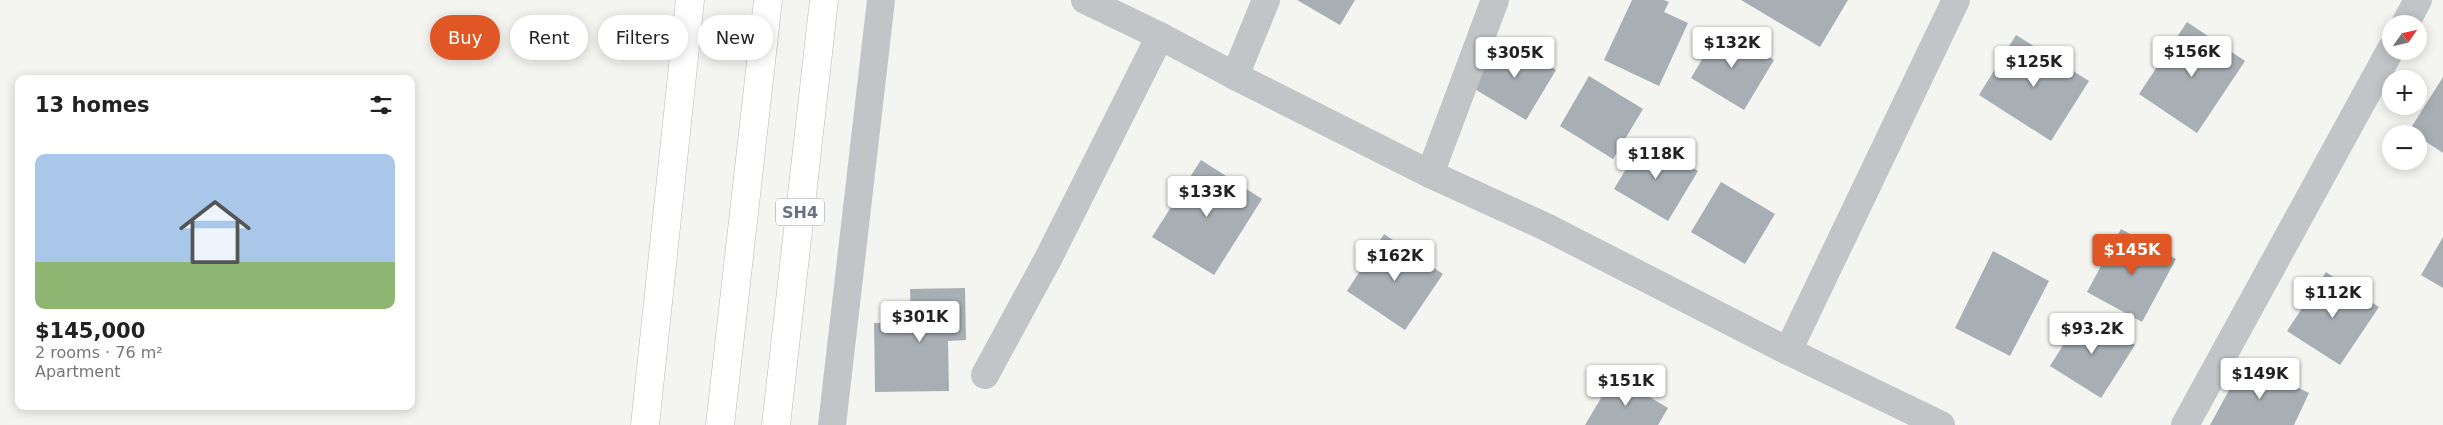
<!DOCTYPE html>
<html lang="en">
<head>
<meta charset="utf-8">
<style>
  :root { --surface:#fff; --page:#f6f6f6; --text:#222; --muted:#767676; --line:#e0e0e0; --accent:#e05624 }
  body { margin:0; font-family:"DejaVu Sans",sans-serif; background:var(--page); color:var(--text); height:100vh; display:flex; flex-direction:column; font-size:19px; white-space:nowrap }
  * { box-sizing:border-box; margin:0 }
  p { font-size:16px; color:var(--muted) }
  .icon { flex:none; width:28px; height:28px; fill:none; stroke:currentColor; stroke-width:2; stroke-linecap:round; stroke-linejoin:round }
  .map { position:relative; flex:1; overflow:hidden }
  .panel { position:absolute; left:15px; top:75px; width:400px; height:335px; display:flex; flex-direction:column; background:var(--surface); border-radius:10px; box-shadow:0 2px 12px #0003 }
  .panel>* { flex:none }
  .guide { position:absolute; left:430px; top:15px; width:475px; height:45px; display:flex; gap:10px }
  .needle { width:32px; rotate:56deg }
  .controls { position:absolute; left:2382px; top:15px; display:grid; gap:10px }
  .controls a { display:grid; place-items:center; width:45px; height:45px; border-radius:50%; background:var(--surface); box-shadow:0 2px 12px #0003; font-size:25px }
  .price { position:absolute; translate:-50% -42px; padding:0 11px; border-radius:5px; background:#fff; color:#222; font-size:16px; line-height:32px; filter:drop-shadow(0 1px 2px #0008) }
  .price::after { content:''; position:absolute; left:50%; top:30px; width:15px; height:11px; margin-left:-8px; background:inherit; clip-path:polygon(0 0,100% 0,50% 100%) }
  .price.current { background:var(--accent); color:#fff }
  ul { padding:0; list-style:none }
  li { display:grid; align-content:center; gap:10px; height:265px; padding:0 20px }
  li+li { border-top:1px solid var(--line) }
  li span { display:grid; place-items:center; height:155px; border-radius:10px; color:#555 }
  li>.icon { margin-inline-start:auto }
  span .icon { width:90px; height:90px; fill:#fffc; stroke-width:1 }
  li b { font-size:21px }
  h2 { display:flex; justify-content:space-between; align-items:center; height:60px; padding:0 20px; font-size:21px }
  .chip { padding:0 18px; border-radius:22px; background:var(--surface); box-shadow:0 2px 12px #0003; font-size:18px; line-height:45px }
  .chip.current { background:var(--accent); color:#fff }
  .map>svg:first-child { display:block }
  .building { fill:#a7afb5 }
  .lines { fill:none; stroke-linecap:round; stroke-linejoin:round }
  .secondary-casing { stroke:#b4b8bc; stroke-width:29 }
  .highway-casing { stroke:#b4b7ba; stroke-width:29 }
  .street { stroke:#c1c5c8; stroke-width:28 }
  .secondary { stroke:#fff; stroke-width:28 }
  .highway { stroke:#fff; stroke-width:28 }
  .labels { text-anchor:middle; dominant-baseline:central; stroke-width:5; stroke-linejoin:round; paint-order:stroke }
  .shield { fill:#fff; stroke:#929da7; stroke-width:1 }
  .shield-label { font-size:16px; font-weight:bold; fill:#637381 }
</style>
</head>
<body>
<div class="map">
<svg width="2443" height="425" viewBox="0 0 2443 425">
  <rect width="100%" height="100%" fill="#f4f4f0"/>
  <!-- building -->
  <g class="building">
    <path d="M1297 0H1355L1340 25Z"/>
    <path d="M1632 0H1664L1669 2 1664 12 1688 23 1659 86 1604 60Z"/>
    <path d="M1741 0H1848L1820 47Z"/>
    <path d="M2187 22 2245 61 2197 133 2139 94Z"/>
    <path d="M1720 29 1774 60 1744 110 1691 78Z"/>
    <path d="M2016 35 2089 81 2051 141 1979 95Z"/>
    <path d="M1503 38 1556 70 1526 120 1473 88Z"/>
    <path d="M1589 76 1643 109 1613 159 1560 126Z"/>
    <path d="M2443 77V153L2419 137V134L2409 131Z"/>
    <path d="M1644 139 1698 171 1668 221 1614 189Z"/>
    <path d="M1201 160 1262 199 1214 275 1152 237Z"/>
    <path d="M1721 182 1775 214 1745 264 1691 232Z"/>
    <path d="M2121 229 2176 259 2142 322 2087 292Z"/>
    <path d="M1384 234 1443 274 1405 330 1347 291Z"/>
    <path d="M2443 237V288L2421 275Z"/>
    <path d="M1993 251 2049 281 2010 356 1955 328Z"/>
    <path d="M2326 272 2379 307 2340 365 2287 331Z"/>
    <path d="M965 288 966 340 948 341 949 391 875 392 874 323 911 322 910 289Z"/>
    <path d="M2083 313 2135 345 2101 398 2050 366Z"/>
    <path d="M2245 361 2309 393 2294 425H2210Z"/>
    <path d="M1614 376 1668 408 1658 425H1585Z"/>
  </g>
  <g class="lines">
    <defs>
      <path id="secondary" d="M645 425 690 0"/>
      <g id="highway">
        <path d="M720 425 768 0"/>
        <path d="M776 425 824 0"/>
      </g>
    </defs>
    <!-- secondary casing -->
    <use href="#secondary" class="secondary-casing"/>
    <!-- highway casing -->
    <use href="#highway" class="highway-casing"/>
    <!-- street -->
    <g class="street">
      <path d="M1085 0 1160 36 1235 76 1430 174 1546 227 1788 351 1941 425"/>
      <path d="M2405 24 2418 0"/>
      <path d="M1235 76 1266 0"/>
      <path d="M1430 174 1495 0"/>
      <path d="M1788 351 1956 0"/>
      <path d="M985 375 1049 257 1160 36"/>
      <path d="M832 425 881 0"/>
      <path d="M2185 425 2391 49"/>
    </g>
    <!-- secondary -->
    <use href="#secondary" class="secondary"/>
    <!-- highway -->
    <use href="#highway" class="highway"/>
  </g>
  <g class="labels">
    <!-- shield labels -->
    <rect class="shield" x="776" y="198.5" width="48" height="27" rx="4"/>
    <g class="shield-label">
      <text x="800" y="212">SH4</text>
    </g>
  </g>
</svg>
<div class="controls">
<a><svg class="needle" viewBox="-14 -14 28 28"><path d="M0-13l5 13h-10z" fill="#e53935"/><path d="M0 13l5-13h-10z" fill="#767676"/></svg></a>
<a>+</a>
<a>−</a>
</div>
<b class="price" style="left:1732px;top:69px">$132K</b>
<b class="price" style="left:2192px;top:78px">$156K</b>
<b class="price" style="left:1515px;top:79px">$305K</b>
<b class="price" style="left:2034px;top:88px">$125K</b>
<b class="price" style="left:1656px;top:180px">$118K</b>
<b class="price" style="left:1207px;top:218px">$133K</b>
<b class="price current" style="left:2132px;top:276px">$145K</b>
<b class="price" style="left:1395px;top:282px">$162K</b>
<b class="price" style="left:2333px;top:319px">$112K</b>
<b class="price" style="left:920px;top:343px">$301K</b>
<b class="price" style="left:2092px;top:355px">$93.2K</b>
<b class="price" style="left:2260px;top:400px">$149K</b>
<b class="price" style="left:1626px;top:407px">$151K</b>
<div class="guide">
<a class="chip current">Buy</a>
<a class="chip">Rent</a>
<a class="chip">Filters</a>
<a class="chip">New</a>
</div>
<section class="panel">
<h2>13 homes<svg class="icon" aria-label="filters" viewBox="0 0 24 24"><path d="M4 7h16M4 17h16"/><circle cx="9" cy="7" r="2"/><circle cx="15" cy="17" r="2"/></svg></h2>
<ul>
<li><span style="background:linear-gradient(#a9c7e8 70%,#8fb573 0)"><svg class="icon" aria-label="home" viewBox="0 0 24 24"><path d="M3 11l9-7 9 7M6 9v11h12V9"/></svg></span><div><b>$145,000</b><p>2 rooms · 76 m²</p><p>Apartment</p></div></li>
</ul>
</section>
</div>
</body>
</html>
